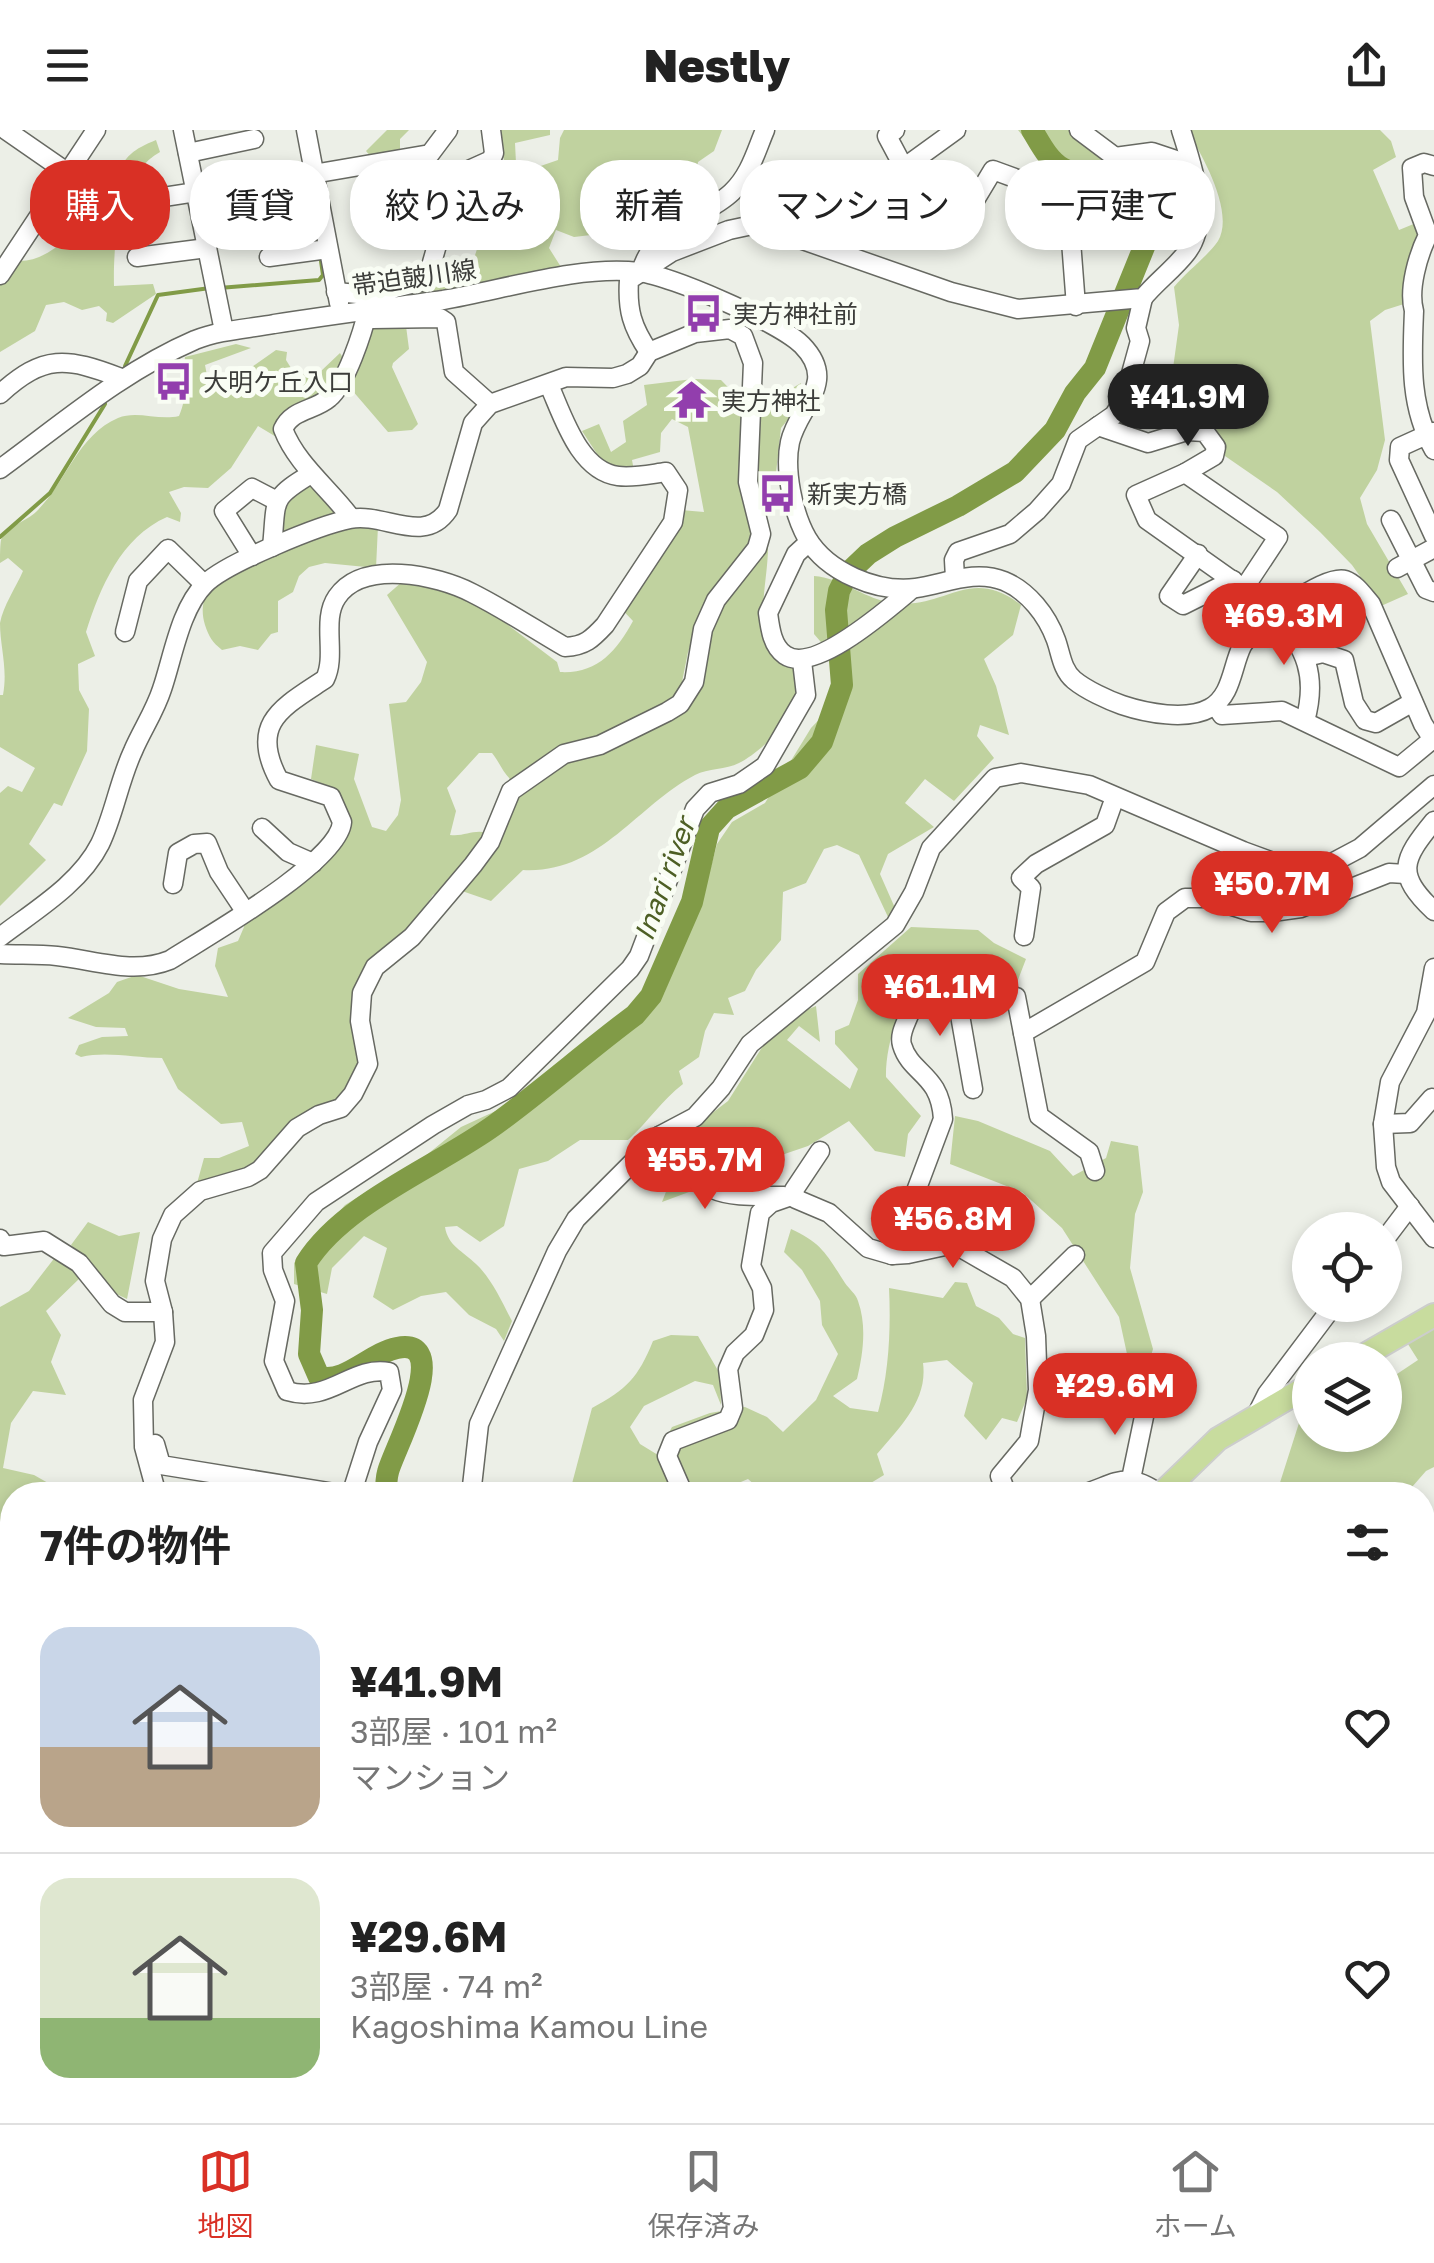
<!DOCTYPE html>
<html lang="ja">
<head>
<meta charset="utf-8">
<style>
  :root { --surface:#fff; --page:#f2f2f2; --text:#222; --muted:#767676; --line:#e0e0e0; --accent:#d93025 }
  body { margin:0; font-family:"Golos Text","Noto Sans JP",sans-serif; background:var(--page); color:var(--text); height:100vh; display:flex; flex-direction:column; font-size:38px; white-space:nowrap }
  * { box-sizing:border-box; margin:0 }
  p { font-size:32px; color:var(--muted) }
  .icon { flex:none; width:55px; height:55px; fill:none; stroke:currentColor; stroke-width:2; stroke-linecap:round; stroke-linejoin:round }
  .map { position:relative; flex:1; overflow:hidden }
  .panel { position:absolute; left:0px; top:1352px; width:1435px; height:642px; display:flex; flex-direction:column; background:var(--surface); border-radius:40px 40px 0 0; box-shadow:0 5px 15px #0003 }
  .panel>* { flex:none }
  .guide { position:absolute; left:30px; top:30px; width:1375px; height:90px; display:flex; gap:20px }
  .controls { position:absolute; left:1292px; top:1082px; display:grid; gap:20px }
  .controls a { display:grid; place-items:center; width:110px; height:110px; border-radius:50%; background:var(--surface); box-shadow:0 5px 15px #0003; font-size:50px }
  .price { position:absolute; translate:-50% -85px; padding:0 22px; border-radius:35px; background:var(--accent); color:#fff; font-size:32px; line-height:65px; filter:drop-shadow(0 2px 5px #0008) }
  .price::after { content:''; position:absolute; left:50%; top:60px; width:30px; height:22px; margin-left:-15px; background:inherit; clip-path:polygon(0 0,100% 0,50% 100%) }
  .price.active { background:#222; color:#fff }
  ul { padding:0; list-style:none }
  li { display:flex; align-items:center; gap:30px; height:250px; padding:0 40px }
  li+li { border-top:2px solid var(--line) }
  li span { display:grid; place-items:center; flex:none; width:280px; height:200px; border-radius:30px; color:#555 }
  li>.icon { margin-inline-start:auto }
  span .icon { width:120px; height:120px; fill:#fffc; stroke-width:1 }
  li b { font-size:42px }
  h2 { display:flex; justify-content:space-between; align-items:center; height:120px; padding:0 40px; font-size:42px }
  .tag { padding:0 35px; border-radius:40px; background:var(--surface); box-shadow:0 5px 15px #0003; font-size:35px; line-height:90px }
  .tag.active { background:var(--accent); color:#fff }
  header { display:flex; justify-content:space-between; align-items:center; height:130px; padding:0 40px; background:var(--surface); font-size:45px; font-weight:800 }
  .menu { display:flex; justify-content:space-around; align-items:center; height:140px; border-top:2px solid var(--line); background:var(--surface); font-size:28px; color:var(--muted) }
  .menu a { display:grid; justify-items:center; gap:5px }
  .menu .active { color:var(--accent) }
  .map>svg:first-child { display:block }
  .green { fill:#c0d29f }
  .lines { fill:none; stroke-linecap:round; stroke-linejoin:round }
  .stream { stroke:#819b47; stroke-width:4 }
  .river { stroke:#819b47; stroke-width:22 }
  .minor-casing { stroke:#676962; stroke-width:21 }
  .major-casing { stroke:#cccdcc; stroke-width:26 }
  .minor { stroke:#fff; stroke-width:18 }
  .major { stroke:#c8dc9e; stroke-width:22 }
  .labels { text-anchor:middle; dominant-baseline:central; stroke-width:10; stroke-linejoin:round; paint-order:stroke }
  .street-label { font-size:25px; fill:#3c3d3a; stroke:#f9fdf4 }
  .poi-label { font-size:25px; fill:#3c3d3a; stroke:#f9fdf4; text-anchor:start }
  .water-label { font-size:28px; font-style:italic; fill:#4d5f24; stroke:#f9fdf4 }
</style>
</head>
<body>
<header><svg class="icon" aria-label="menu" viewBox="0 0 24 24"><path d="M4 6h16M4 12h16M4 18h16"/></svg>Nestly<svg class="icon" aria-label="share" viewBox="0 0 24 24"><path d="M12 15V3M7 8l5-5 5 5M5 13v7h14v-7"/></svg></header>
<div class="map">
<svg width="1434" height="1993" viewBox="0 0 1434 1993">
  <rect width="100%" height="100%" fill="#ecefe7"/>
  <!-- green -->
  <g class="green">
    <path d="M387 0H409L400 9V22L372 28 366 21Z"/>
    <path d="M496 0H550V5L515 13 516 33 529 40 558 30 560 8 564 0H722L714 21 698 32 694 54 677 71 659 55 643 61 639 68 649 93 636 106 600 92 591 105 574 107 556 100 549 118 561 137 542 147 375 174 470 141 484 97 493 83 518 75 524 52 506 37Z"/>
    <path d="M1018 0H1072L1125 35 1133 58 1145 68 1151 83H1144L1128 74 1111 83 1046 35Z"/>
    <path d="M1187 0H1380L1391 11 1396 27 1373 40 1399 100 1416 93 1419 105 1404 174 1385 180 1370 191 1385 310 1377 340 1360 368 1367 394 1408 464 1381 476 1352 435 1320 402 1277 362 1225 326 1216 299 1194 291 1164 303 1179 195 1174 157C1186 142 1209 125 1218 111 1235 82 1202 25 1187 0Z"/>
    <path d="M156 10 160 22C118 45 113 114 114 156L153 154 156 164 113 193 106 191 107 183 99 176 82 180 64 172 46 175 35 201 0 222V150L17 131C44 133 72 107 86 84 95 69 99 56 116 48 124 26 134 19 156 10Z"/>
    <path d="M392 58H423L433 67 427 98 416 114 387 117 382 113 380 61Z"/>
    <path d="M368 196H406L409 219 393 233 392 237 418 294 412 300 388 302 345 252Z"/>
    <path d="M236 214 251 218 205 235 210 261 237 255 242 244 276 220 287 222 286 230 296 246 320 242 340 223 345 231 341 246 278 308 258 296 231 338 208 358 184 357 169 362 181 383 180 392 167 387C121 407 100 458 86 502L95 526 78 534 79 560 89 579 87 621 62 676 54 673 29 714 46 730 0 776V663L8 656 22 662 35 638 0 617V565H3C8 538 0 517 0 493 3 476 16 457 23 441L8 428 0 433C0 427 0 416 1 410 8 395 26 392 37 381 66 352 78 305 118 288 137 280 158 291 179 286 189 263 182 251 185 227Z"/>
    <path d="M693 249 721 250 752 282 801 253 795 281 781 298 775 352 755 364 753 413 712 461 688 522 681 557 690 561 710 495 726 466 768 409C770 461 743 507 800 541 800 560 793 583 781 598 771 610 753 626 739 633 726 640 708 638 695 645 636 676 599 744 523 740L491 771 462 761C490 727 518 697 512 651 503 643 500 633 492 623H479L447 658 456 681 450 705C464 707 474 699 487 703L447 757 433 765 406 804 375 829 357 938 343 966 332 977 292 993 247 1045 196 1057 204 1028H219L249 1016 242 992 221 994 178 959 162 928C134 928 107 921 81 927L75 924 79 915 102 907 128 906 125 898 96 897 68 888 109 863 117 852 137 845 179 859 228 867 215 836 218 818 238 811 244 797 247 773 284 755 341 691V668L330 657 311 649 316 615 359 624 354 649 372 697 386 701 398 685 401 670 389 574 406 572 421 552 427 532 387 465 403 451 442 458 491 482 557 532 560 542C597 544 616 522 633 491L612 469 669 379 704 382 688 297 672 289 661 303 660 322 632 330 634 341H616L599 327 582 301 599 294 611 322 626 312 623 291 647 275 644 255Z"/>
    <path d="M311 353 344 384 277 406 281 373Z"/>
    <path d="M351 393 378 396 376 438 325 433 309 437 299 446 293 462 278 471V502L271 504 258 520 240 516 222 520C212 512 209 507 205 495 201 482 202 470 210 458 228 433 320 404 351 393Z"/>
    <path d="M814 446C841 448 862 467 888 472 943 484 967 433 1021 475L1013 505 984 529 996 556 1009 605 980 595 977 606 994 628 954 671 925 649 905 673 934 697 888 724 880 744 895 778 888 787 859 725 837 715 824 719 806 753 783 762 781 810 756 840 745 861 728 868 734 885 714 883 705 901 699 927 679 941 683 954C662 970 648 992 628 1010H580L548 1031 519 1039 504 1096 480 1112 457 1096 445 1097C448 1116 463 1121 476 1134 492 1149 502 1172 512 1191L504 1211 496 1199 469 1185 446 1162 421 1166 393 1180 373 1167 387 1118 364 1106 332 1138 327 1164 294 1154V1133L345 1075 424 1027 461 997 500 979 606 917 664 863 703 766 717 714 732 692 765 673 811 598 831 577 837 540 832 525 814 504Z"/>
    <path d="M911 797 978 800 994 813 1026 829 1016 855C1006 853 995 852 985 849 975 846 965 838 955 837 907 831 885 911 886 947L921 986 908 1004 905 1027 875 1021 849 991 808 1016 767 1030 738 1035 724 1049 662 1072 669 1054 667 1031 682 1017 686 1003 728 971 768 908 797 884 816 876 820 912 799 896 787 910 850 959 858 939 835 914V901L849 895 858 870V844Z"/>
    <path d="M955 986 978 991 1050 1021 1073 1046 1106 1028 1111 1011 1138 1016 1143 1062 1135 1084 1130 1138 1153 1219 1135 1279H1105L1106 1254 1127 1224 1119 1187 1062 1098 1022 1062 950 1034Z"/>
    <path d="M88 1092 119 1106 140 1102 127 1169 112 1162 71 1115Z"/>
    <path d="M791 1099C822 1113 827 1125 845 1153 849 1159 856 1164 858 1171 867 1196 863 1224 857 1249L833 1266 850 1278 878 1282C889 1243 891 1198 889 1158L943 1168 955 1152 967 1153 976 1176 999 1188 1013 1204 1025 1208 1027 1268 1017 1292 1002 1288 986 1310 964 1286 973 1253 947 1230 923 1233C928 1270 900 1297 877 1324L884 1345 851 1365H766L748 1349 710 1365H694L665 1310 672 1297 710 1283 745 1277 767 1287 783 1302 816 1270 838 1224 822 1195 820 1171 802 1140 784 1122Z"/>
    <path d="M56 1126 82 1146 46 1181 61 1205 51 1232 66 1265 33 1261 11 1293 3 1338 34 1345 64 1362V1365H12V1459L0 1453V1177L29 1161Z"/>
    <path d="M1434 1196V1337L1426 1341 1405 1365H1276L1299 1293 1310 1277V1305H1385V1252L1418 1230 1406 1211Z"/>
    <path d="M671 1205 698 1206 720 1244 721 1275 713 1255 695 1251 644 1276 630 1297 640 1314 658 1325 670 1360 665 1365H569L592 1278C627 1259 638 1248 653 1211Z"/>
    <path d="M1312 1982V1993H759L758 1983Z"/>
    <path d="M164 1983H417L412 1993 302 1990 298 1993H173Z"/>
    <path d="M470 1983V1982L617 1983 614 1993H471Z"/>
  </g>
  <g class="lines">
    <!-- stream -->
    <g class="stream">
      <path d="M219 158 319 150 323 145 321 131"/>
      <path d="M125 236 158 165 210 158"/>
      <path d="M0 407 50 363 105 274"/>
    </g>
    <!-- river -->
    <g class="river">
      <path d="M386 1365C386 1358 386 1349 388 1342 392 1323 456 1206 397 1218 370 1223 346 1254 319 1247L309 1224 312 1180 306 1133C344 1072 439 1036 496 994 544 959 588 920 635 885L651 866 692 772 709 698 727 678 800 638 822 612 842 555 836 480 839 461 848 443 868 424 895 407 958 376 1015 342 1055 300 1075 263 1095 238 1161 75C1137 27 1099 59 1062 38 1048 30 1040 13 1032 0"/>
      <path d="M6 1993 19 1982"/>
    </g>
    <defs>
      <g id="minor">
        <path d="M6 0 68 43"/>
        <path d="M183 0 224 201"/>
        <path d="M306 0 339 173"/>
        <path d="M895 0 887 6 903 36"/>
        <path d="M1079 0 1115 27 1152 22 1191 35"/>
        <path d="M188 23 254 9"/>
        <path d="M1434 36 1424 33 1412 38 1414 67 1428 105C1418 125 1408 159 1414 181 1412 230 1409 276 1434 320"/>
        <path d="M313 44 430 24 448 0"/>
        <path d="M157 68 196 62"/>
        <path d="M969 80 993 40 1031 54 1070 98 1076 176"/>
        <path d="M835 120 862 68 956 0"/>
        <path d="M137 127 207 118"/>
        <path d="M269 127 328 119"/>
        <path d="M641 142C653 95 704 89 732 62 750 45 756 21 765 0"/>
        <path d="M0 145 96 0"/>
        <path d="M336 162 379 166 395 158 427 150 443 94 447 64 462 43 491 30 494 23 491 0"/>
        <path d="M371 185 372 189 440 188 446 192 454 242 490 274"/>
        <path d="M649 222C632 197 627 180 629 150L672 122 729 100 757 94 951 162 1018 179 1143 168C1156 152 1174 139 1187 122 1212 89 1192 35 1181 0"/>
        <path d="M0 264C44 224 66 227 121 248"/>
        <path d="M1098 296 1148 313 1187 301 1205 302 1216 317 1214 326 1185 343"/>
        <path d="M1433 302 1400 317 1399 330 1434 406"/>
        <path d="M0 339C63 293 123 241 195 210 220 200 247 199 274 194 330 185 386 178 443 170 503 160 578 135 639 142 671 146 779 192 802 215 839 253 798 276 790 312 784 340 793 383 807 408 827 442 877 463 916 458 945 454 974 439 1004 451 1028 461 1047 485 1056 510 1061 524 1062 540 1074 550 1086 560 1108 570 1122 575 1146 583 1187 591 1210 578 1232 566 1232 536 1242 516 1252 498 1325 443 1345 450 1356 454 1363 465 1371 474L1423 594 1434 611"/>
        <path d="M351 388C329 358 297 335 283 299 292 279 314 281 329 268 346 254 363 202 368 179"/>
        <path d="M1391 390 1426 459 1434 462"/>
        <path d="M809 412 796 424 768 483C770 498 772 516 785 525 814 545 889 478 912 459"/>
        <path d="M272 417C277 370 269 369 311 344"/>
        <path d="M1198 424 1169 466 1183 475 1233 450"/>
        <path d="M252 426 224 381 252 358 277 371"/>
        <path d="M1397 438 1434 418"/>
        <path d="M955 448 954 430 958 422 1010 404 1037 381 1061 354 1078 310 1114 285 1124 269 1140 211 1136 198 1143 168"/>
        <path d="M1243 458 1147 390 1136 365 1185 343 1278 407 1239 466 1240 476 1256 500"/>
        <path d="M1278 483C1305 520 1318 545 1305 591"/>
        <path d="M125 502 138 451 168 419 204 454"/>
        <path d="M1306 527 1323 523 1344 530 1354 573 1365 590 1376 593 1413 572"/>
        <path d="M1216 576 1222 585 1282 581 1399 637 1433 609"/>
        <path d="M1434 691C1402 730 1395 744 1434 781"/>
        <path d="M262 698 288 722 313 733"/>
        <path d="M173 754 178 723 194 714 207 713 219 742 245 781"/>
        <path d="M1024 806 1031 758 1021 748 1036 734 1105 695 1115 667"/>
        <path d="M0 807C34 781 80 754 100 714 114 685 119 651 133 621 142 600 155 581 162 559 173 527 180 479 205 454 226 433 320 395 350 389 384 382 424 416 448 380L473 293 490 274 566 247 613 248 627 244 640 236 649 222 695 203 730 199 743 206 753 233 748 352 761 404 757 418 716 470 703 499 694 552 680 574 667 582 600 615 564 624 511 661 490 712 473 735 412 807 375 837 362 863 360 891 368 934 353 964 341 978 319 985 297 998 260 1040 248 1047 200 1061 173 1085 162 1109 155 1151 163 1182 165 1212 143 1270 144 1317 157 1365"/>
        <path d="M0 824C19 825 38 824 57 826 95 830 133 845 170 830 206 807 339 732 342 692L331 667 279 650C248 593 283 577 325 549 337 525 321 490 337 467 363 429 437 445 472 463 504 479 534 499 565 517 585 516 592 509 605 495L673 392 678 360 666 342C651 344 634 348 618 346 579 341 563 286 549 255"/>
        <path d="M1434 838 1426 883 1390 952 1383 994 1386 1037 1391 1052 1434 1108"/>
        <path d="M954 851 973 959"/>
        <path d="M1023 903 1145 832 1166 782 1185 768H1207L1251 782H1272L1301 778 1389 743 1406 744"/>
        <path d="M1383 994 1410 993 1432 968"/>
        <path d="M659 1006C707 1064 707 1067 784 1066"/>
        <path d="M820 1021 794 1060 796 1069 829 1083 868 1118 892 1125 908 1124 954 1114 1013 1148 1030 1169 1036 1206 1038 1260 1029 1311 1000 1346 1007 1365"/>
        <path d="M0 1109 4 1116 44 1111 79 1133 112 1174 125 1182H163"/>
        <path d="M1385 1109 1410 1076"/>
        <path d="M892 1125 943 989C940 943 911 945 902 915 899 905 905 895 909 885 932 832 972 856 1016 867L1039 986 1089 1022 1095 1041"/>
        <path d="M1030 1169 1075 1125"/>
        <path d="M1257 1284 1267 1264 1334 1175"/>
        <path d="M155 1314 161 1335 347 1365"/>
        <path d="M1131 1349 1146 1277"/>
        <path d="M351 1365 368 1312 392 1260 389 1242C352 1235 329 1274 287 1261L274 1231 285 1171 273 1140 272 1123 316 1072 433 995 468 975 486 970 509 958 630 839 639 826 695 679 710 663 739 654 765 636 806 565 802 531"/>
        <path d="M471 1365 479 1294 557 1121 576 1089 659 1006 695 987 721 958 750 914 895 795 914 762 931 718 995 648 1021 643 1089 655 1243 721 1289 738 1305 739 1328 735 1360 718 1434 655"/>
        <path d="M684 1365 667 1326 673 1311 728 1290 733 1278 728 1239 735 1223 754 1205 764 1180 762 1158 751 1136 760 1083 771 1073 794 1065"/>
        <path d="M1080 1365C1117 1354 1125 1339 1160 1364"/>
        <path d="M1428 1430 1434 1423"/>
        <path d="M0 1494 12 1460"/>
        <path d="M1422 1512 1434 1503"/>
        <path d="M1422 1554 1434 1544"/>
        <path d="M1422 1579 1434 1568"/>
        <path d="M1422 1598 1434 1608"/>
        <path d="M0 1726 12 1729"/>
        <path d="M1422 1727 1426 1713 1434 1706"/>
        <path d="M1422 1805 1434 1828"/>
        <path d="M1422 1907 1434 1901"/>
        <path d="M1422 1976 1434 1970"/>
        <path d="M168 1982 175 1993"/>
        <path d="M90 1993 103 1982"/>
        <path d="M1320 1993 1321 1982"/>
        <path d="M1390 1993 1410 1982"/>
      </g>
      <g id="major">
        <path d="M1356 1230 1434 1185"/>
        <path d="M1160 1365 1218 1309 1310 1255"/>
        <path d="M659 1993 663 1982"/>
      </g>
    </defs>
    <!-- minor casing -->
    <use href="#minor" class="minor-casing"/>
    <!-- major casing -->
    <use href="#major" class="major-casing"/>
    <!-- minor -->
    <use href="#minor" class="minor"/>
    <!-- major -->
    <use href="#major" class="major"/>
  </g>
  <!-- icons -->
  <defs>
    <symbol id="bus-bare" viewBox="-9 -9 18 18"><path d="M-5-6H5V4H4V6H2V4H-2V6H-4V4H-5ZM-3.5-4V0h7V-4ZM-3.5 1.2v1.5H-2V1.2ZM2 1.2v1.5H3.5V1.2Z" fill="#923ead" stroke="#f9fdf4" stroke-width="2.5" paint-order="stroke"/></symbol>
    <symbol id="temple-bare" viewBox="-9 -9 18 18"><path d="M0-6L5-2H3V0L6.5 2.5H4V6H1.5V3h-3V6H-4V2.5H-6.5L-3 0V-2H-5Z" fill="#923ead" stroke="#f9fdf4" stroke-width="2.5" paint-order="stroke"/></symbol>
  </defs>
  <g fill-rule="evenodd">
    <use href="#bus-bare" x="676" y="156" width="55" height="55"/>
    <use href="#bus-bare" x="146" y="224" width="55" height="55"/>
    <use href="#temple-bare" x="664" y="242" width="55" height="55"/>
    <use href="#bus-bare" x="750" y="336" width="55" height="55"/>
  </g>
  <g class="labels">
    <!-- street labels -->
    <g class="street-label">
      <text transform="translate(414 147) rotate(-8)">帯迫皷川線</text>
    </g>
    <!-- poi labels -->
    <g class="poi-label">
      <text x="733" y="183">実方神社前</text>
      <text x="203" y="251">大明ケ丘入口</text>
      <text x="721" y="270">実方神社</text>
      <text x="807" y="363">新実方橋</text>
    </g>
    <!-- water labels -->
    <g class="water-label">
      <text transform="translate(664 749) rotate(-70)">Inari river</text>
    </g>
  </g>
</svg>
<div class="controls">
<a><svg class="icon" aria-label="locate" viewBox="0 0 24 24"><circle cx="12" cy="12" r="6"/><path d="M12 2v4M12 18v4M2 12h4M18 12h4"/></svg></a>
<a><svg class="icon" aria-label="layers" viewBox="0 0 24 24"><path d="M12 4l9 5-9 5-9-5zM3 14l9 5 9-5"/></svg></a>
</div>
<b class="price active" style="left:1188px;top:319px">¥41.9M</b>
<b class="price" style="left:1284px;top:538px">¥69.3M</b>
<b class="price" style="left:1272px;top:806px">¥50.7M</b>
<b class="price" style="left:940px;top:909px">¥61.1M</b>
<b class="price" style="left:705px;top:1082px">¥55.7M</b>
<b class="price" style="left:953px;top:1141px">¥56.8M</b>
<b class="price" style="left:1115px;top:1308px">¥29.6M</b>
<div class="guide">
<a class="tag active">購入</a>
<a class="tag">賃貸</a>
<a class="tag">絞り込み</a>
<a class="tag">新着</a>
<a class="tag">マンション</a>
<a class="tag">一戸建て</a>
</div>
<section class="panel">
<h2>7件の物件<svg class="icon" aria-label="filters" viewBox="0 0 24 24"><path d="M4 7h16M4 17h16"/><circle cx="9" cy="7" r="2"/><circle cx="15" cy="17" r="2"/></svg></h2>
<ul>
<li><span style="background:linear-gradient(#c9d6e8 60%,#b9a48a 0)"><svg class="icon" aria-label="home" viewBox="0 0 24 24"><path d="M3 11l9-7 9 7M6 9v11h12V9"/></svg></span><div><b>¥41.9M</b><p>3部屋 · 101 m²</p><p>マンション</p></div><svg class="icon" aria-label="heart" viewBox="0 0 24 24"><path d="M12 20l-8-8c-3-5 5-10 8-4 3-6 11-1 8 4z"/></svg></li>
<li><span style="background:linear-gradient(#dfe7d0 70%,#8fb573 0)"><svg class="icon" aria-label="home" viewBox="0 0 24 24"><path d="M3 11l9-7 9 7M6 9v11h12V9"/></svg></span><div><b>¥29.6M</b><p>3部屋 · 74 m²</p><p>Kagoshima Kamou Line</p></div><svg class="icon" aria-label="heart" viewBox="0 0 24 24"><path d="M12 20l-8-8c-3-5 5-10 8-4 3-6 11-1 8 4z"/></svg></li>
</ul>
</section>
</div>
<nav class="menu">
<a class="active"><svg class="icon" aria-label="map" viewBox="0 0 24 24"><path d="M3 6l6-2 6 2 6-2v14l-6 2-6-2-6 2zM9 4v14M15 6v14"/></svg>地図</a>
<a><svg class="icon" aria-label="saved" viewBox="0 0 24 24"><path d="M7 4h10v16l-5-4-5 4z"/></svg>保存済み</a>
<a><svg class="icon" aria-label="home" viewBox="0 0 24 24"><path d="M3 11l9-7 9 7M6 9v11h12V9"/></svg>ホーム</a>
</nav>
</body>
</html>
